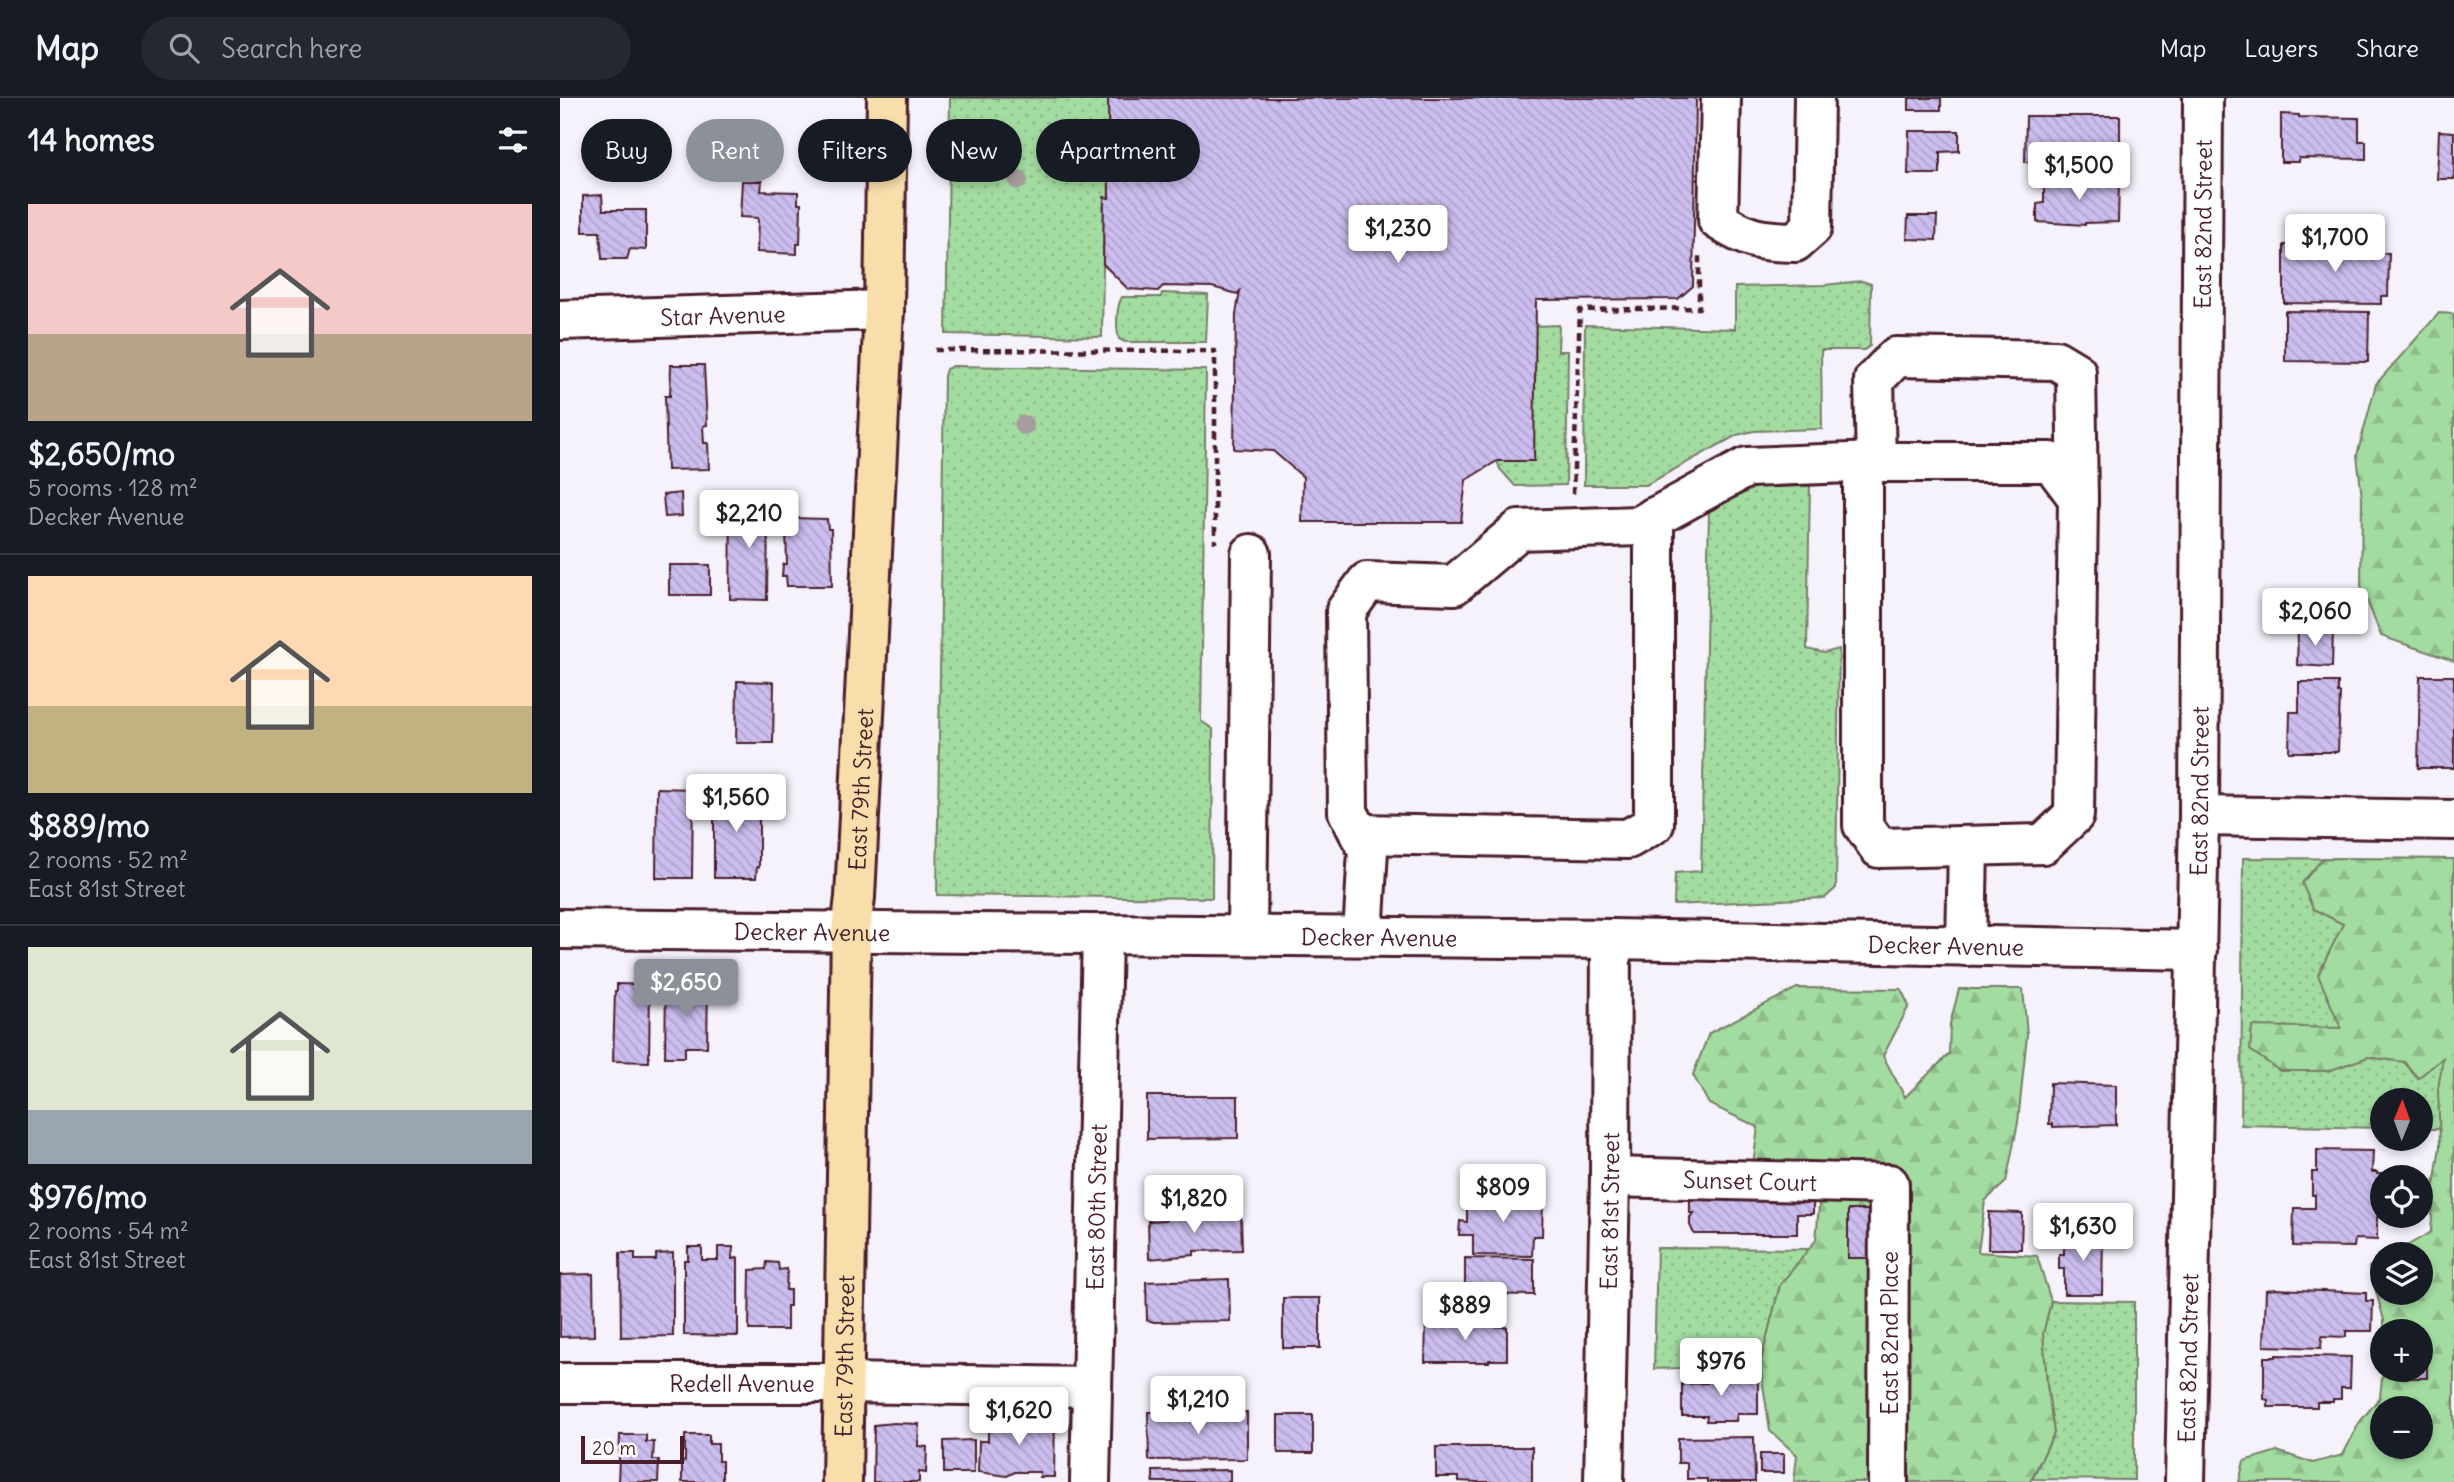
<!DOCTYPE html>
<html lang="en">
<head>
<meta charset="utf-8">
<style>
  :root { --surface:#171b24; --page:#242831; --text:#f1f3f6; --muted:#9ea1a6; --line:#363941; --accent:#8c9099 }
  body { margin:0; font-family:Delius,sans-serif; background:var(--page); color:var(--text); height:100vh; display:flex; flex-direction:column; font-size:26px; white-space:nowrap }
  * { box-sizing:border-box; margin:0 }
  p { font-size:23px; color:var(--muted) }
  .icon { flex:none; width:38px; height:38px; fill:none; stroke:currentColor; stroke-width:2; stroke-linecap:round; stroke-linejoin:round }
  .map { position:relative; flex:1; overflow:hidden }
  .panel { display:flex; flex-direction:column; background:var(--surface); width:560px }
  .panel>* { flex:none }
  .hud { position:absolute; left:21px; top:21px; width:665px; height:63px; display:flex; gap:14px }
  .needle { width:46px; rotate:1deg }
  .controls { position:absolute; left:1810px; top:990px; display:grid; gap:14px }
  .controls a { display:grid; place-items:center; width:63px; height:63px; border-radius:50%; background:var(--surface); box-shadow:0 4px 10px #0003; font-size:35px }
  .scale { position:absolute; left:21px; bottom:18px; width:103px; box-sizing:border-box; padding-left:7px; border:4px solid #4a1f2b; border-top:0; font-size:19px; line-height:24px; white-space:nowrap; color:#4a1f2b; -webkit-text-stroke:5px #fff; paint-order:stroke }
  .price { position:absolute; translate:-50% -60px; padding:0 16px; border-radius:7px; background:#fff; color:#222; font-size:23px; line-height:46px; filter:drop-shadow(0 2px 4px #0008) }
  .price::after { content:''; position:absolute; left:50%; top:42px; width:21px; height:16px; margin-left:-10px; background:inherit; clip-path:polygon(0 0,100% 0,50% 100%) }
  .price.on { background:var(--accent); color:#fff }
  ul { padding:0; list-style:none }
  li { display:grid; align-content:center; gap:14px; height:371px; padding:0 28px }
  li+li { border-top:2px solid var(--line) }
  li span { display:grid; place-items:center; height:217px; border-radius:0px; color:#555 }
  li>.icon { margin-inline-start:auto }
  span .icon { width:126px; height:126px; fill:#fffc; stroke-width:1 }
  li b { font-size:30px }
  h2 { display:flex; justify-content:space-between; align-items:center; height:84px; padding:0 28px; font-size:30px }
  .pill { padding:0 24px; border-radius:32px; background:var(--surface); box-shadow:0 4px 10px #0003; font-size:24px; line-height:63px }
  .pill.on { background:var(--accent); color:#fff }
  header { display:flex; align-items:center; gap:42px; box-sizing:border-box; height:98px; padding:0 35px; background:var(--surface); border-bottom:2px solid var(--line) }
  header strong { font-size:33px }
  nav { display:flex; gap:38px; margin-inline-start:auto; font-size:24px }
  .search { width:490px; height:63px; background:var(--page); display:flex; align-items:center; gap:18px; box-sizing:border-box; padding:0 24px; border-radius:38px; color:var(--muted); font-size:26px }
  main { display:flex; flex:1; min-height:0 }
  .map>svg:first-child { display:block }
  .grass { fill:url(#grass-dots); stroke:#767e66; stroke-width:2 }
  .forest { fill:url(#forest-firs); stroke:#767e66; stroke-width:2; fill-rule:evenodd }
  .building { fill:url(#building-back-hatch); stroke:#4a1f2b; stroke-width:2 }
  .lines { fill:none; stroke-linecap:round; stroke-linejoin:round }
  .minor-casing { stroke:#4a1f2b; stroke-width:44 }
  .major-casing { stroke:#4a1f2b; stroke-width:44 }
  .path { stroke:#4a1f2b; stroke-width:4.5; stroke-dasharray:7 5; stroke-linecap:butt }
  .minor { stroke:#fff; stroke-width:38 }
  .major { stroke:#f8deab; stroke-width:38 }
  .tree { fill:#a69d9c }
  .labels { text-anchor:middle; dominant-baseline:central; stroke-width:6; stroke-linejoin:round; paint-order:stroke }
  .street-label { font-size:23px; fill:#4a1f2b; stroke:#fff }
</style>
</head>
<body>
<header>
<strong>Map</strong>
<div class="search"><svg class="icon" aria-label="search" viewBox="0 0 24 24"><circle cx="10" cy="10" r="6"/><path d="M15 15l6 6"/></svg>Search here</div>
<nav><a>Map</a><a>Layers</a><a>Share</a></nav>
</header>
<main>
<section class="panel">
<h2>14 homes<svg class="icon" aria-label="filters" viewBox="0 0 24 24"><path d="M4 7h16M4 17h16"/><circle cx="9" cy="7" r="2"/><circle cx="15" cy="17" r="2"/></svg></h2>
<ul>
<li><span style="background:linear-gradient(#f6c9c9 60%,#b9a48a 0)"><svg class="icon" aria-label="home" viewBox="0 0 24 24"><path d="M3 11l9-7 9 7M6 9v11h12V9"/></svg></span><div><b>$2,650/mo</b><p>5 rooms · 128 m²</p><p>Decker Avenue</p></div></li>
<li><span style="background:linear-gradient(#ffd9b3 60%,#c2b280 0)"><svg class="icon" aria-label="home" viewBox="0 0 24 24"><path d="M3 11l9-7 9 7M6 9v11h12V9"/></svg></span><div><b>$889/mo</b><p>2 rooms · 52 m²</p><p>East 81st Street</p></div></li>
<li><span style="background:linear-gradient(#dfe7d0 75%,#9aa5b1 0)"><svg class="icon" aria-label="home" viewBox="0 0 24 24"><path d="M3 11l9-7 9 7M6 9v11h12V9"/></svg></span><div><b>$976/mo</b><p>2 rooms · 54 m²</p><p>East 81st Street</p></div></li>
</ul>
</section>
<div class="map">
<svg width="1894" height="1384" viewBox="0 0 1894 1384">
  <defs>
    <pattern id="grass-dots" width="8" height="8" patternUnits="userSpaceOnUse" patternTransform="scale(1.75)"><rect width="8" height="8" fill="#a3dca1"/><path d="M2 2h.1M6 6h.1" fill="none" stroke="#8ebc8b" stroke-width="1.8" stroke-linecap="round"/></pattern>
    <pattern id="forest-firs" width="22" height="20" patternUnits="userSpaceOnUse" patternTransform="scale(1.75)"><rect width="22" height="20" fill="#a3dca1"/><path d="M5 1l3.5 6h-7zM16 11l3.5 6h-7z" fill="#8ebc8b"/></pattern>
    <pattern id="building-back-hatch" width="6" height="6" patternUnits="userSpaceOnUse" patternTransform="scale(1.75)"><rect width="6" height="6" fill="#cbbdee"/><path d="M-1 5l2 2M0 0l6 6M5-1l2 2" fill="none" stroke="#b0a2cc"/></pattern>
  </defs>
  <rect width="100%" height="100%" fill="#f5f2fc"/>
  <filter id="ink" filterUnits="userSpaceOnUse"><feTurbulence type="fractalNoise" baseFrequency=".0143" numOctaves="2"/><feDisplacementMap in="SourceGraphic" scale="14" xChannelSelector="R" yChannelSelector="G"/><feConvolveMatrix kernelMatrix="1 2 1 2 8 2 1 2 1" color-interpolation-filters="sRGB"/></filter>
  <g filter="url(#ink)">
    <!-- grass -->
    <g class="grass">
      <path d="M390 0H548L549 100H544L542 239 386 236Z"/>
      <path d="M1302 183 1311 186 1310 248 1304 252H1261L1262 331 1194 333 1177 337 1086 387H1024L1025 227 1175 231V189L1264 187Z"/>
      <path d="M602 195 648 197 646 244H565L559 241C556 230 556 209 562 199H601Z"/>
      <path d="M999 227 998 253H1008L1006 387 955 388 940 371 937 363 975 228Z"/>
      <path d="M393 268 646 272 641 623 653 631 652 800 377 797 384 278 386 271Z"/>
      <path d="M1204 385 1250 386 1247 551 1264 555 1279 551 1276 790 1265 800 1114 807 1115 775 1141 773 1149 413Z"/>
      <path d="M1683 760 1894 761V1031H1860V1003H1822V1030L1681 1027Z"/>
      <path d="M1097 1150 1250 1151 1220 1187 1200 1267 1094 1271Z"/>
      <path d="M1491 1203 1574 1204V1382L1472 1381 1494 1335 1487 1287 1483 1236Z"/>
    </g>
    <!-- forest -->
    <g class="forest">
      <path d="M1879 215 1894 216V563L1821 538 1801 487 1802 400 1797 357 1816 286Z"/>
      <path d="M1763 760 1894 761V1384H1679L1684 1363 1717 1353 1753 1365 1783 1357 1799 1325 1820 1299 1823 1272H1860V1234H1824V1222L1809 1169 1822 1162V1195H1860V1157H1831L1871 1134 1874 1088 1880 1048 1878 991 1883 960 1858 980 1844 964 1808 959 1768 973H1720L1690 952 1692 928 1781 930 1758 877 1783 826 1753 811 1742 785ZM1822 1311H1860V1349H1822Z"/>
      <path d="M1237 890 1341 891 1349 908 1323 958 1345 999 1389 956 1390 926 1399 891H1463L1467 937 1458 1024 1446 1084 1425 1103 1418 1154 1477 1158 1491 1203 1483 1236 1487 1287 1494 1335 1470 1384H1234L1237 1357 1210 1333 1200 1267 1220 1187 1256 1142 1262 1072 1193 1067 1198 1029 1149 1006 1133 977 1149 935Z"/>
    </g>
    <!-- building -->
    <g class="building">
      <path d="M548 0H1136L1133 188 1118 201 976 202 974 363H937L906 382 901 424H742L743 379 713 353 674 351 676 216 680 193 677 196 652 189 603 188 598 193 568 191 543 166 544 99 549 100Z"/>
      <rect x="1349" y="0" width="32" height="12"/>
      <path d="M1721 16 1739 17V19L1799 20V43H1806V61L1739 60V64H1721Z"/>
      <path d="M1466 18H1560V64H1532V67L1465 64Z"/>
      <path d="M1349 33H1399V53L1380 54V76H1348Z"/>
      <path d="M1879 33 1894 34V81H1877Z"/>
      <path d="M182 83H202L201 93 238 94V106H241L240 146H237V156L197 154 198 120 180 119Z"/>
      <path d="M1484 83H1559L1558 124 1525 125V127L1477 124V106L1484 105Z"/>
      <path d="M42 97 43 112H86V152L70 151 67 161H42L40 134H23V98Z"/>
      <path d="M1348 118H1377L1376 142 1347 141Z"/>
      <path d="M1724 147 1821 148V155H1829L1828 198H1821V206L1724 205Z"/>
      <path d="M1725 213 1809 214 1808 264 1725 263Z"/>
      <path d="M111 267H144L147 327 143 328 144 345H148L149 371 107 372 105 298H110Z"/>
      <path d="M121 395 122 418 105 419 103 397Z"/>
      <path d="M174 401 204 402V413H208L207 502 170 501 171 412H174Z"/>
      <path d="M230 420 267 421 268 431H271L272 488H227L226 478H222L223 466H227L226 432H230Z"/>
      <rect x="109" y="467" width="41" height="30"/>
      <path d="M1738 531 1773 532 1772 569 1737 567Z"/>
      <path d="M1860 578H1894V670H1858Z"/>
      <path d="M177 583 214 584 213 645H176Z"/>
      <path d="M1739 584H1778V595H1780L1778 654H1729L1730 614H1739Z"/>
      <path d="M97 690 133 691 132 780H96Z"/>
      <path d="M154 692 199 693V769H197L196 780H154Z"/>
      <path d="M57 886 90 887 89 964 53 963 55 893H57Z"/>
      <path d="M106 887H148L147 949H125V959H105Z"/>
      <path d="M1490 985 1556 987V1027L1493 1029V1026H1489Z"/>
      <path d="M587 998H678V1040L587 1041Z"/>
      <path d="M1757 1052 1813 1053 1812 1074H1817V1076H1825V1080H1822V1118H1825L1817 1119V1142L1795 1141 1794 1149 1733 1148 1734 1110H1755V1097H1752V1074H1757Z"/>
      <path d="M1253 1089V1116H1237V1136H1134L1130 1127V1119L1134 1115H1130V1093Z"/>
      <path d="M938 1095H945L950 1099H983L982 1138H973L972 1158 913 1157V1137H899L900 1123 907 1124V1099H933Z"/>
      <path d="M1288 1112H1321L1320 1160H1288Z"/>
      <path d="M1429 1114 1462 1115 1461 1151H1428Z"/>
      <path d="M681 1117 682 1152 634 1153V1157L589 1161 588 1123 606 1122V1119Z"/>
      <path d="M1504 1135H1543L1542 1196H1504V1171H1499V1156H1504Z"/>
      <path d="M128 1149H142V1162H158V1149H173L172 1161 178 1160V1238L124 1237V1162H128Z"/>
      <path d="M60 1155H75V1162H96V1156L113 1155V1238L61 1239Z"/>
      <path d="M905 1160 974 1161V1197L905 1196Z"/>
      <path d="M207 1164 218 1165 219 1172 227 1171 226 1192H230V1208H227V1232H189L190 1172 206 1171Z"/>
      <path d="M33 1176 34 1238 0 1239V1177Z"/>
      <path d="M669 1181 670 1223 594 1224 587 1222 586 1184Z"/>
      <path d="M1716 1191 1806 1195V1203H1813L1812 1233H1786V1239L1762 1238 1761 1250 1704 1248 1706 1192Z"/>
      <rect x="723" y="1200" width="37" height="50"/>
      <path d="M866 1224H930V1228L947 1229V1262H929V1264H865Z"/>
      <path d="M1716 1257 1791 1259 1790 1290H1781V1301H1773V1304H1757V1309H1708V1302L1704 1301V1259H1716Z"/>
      <path d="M1860 1263H1867V1280H1843L1842 1272H1860Z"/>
      <path d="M1147 1279 1198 1280V1316H1177L1176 1323H1146L1147 1318H1122V1286L1147 1285Z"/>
      <path d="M588 1314H687V1361L589 1362Z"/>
      <path d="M480 1316H495L494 1379H480V1374H455L447 1378 418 1374 419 1343H428V1320L480 1321Z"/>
      <rect x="718" y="1317" width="35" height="38"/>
      <path d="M334 1325 359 1326 358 1348 367 1349 366 1375 359 1374V1384H313L314 1327Z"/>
      <path d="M60 1337H86V1344H94L93 1362H99L98 1384H58Z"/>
      <path d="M125 1337H149V1346H158V1363H162V1384H122V1364L125 1363Z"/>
      <path d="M1194 1339 1195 1384H1147V1381H1127V1365H1118V1340Z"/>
      <path d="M414 1342V1375H384V1343Z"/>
      <path d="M876 1349H972V1384H917L899 1383V1379H876Z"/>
      <rect x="1200" y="1356" width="24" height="19"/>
      <path d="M670 1372V1384H593V1373Z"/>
    </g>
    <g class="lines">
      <defs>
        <g id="minor">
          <path d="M1161 0 1158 122C1189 142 1198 143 1235 144L1252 129 1254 0"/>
          <path id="s1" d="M0 222 324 212"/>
          <path d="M1316 364 1314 282 1336 259 1496 262 1516 274 1518 400"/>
          <path d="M1639 718 1894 722"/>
          <path d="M800 736 1068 741 1094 726V419"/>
          <path id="s2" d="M0 831 1051 841 1637 852"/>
          <path d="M687 837 691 456"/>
          <path d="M803 838 808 752 788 714 786 513 807 484 894 487 959 432 1079 428 1187 369 1316 364H1491L1518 400 1514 717 1483 746 1319 750 1303 727V365"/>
          <path d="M1406 848 1408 748"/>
          <path id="s3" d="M1050 1079 1329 1086 1328 1384"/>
          <path id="s4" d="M0 1285H283L531 1289"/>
          <path id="s5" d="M530 1384 542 836"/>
          <path id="s6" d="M1044 1384 1050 1079 1051 841"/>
          <path id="s7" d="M1625 1384 1639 718 1643 0"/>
        </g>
        <g id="major">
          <path id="s8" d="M282 1384 291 833 295 799 324 212 327 0"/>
        </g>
      </defs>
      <!-- minor casing -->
      <use href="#minor" class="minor-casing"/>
      <!-- major casing -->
      <use href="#major" class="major-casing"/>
      <!-- path -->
      <g class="path">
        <path d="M375 252 655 253V445"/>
        <path d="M1013 396 1020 212 1139 210V154"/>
      </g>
      <!-- minor -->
      <use href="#minor" class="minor"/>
      <!-- major -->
      <use href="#major" class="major"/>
    </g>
    <!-- trees -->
    <g class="tree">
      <circle cx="458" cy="82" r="10"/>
      <circle cx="464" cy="327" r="10"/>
    </g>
  </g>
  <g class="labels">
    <!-- street labels -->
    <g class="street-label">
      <text stroke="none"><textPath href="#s7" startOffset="1258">East 82nd Street</textPath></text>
      <text stroke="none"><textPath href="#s1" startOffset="163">Star Avenue</textPath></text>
      <text stroke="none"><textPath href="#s8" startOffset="693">East 79th Street</textPath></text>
      <text stroke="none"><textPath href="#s7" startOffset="691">East 82nd Street</textPath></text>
      <text stroke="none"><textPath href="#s2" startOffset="252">Decker Avenue</textPath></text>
      <text stroke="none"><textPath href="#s2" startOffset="819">Decker Avenue</textPath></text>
      <text stroke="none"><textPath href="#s2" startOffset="1386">Decker Avenue</textPath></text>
      <text stroke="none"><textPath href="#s3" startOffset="140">Sunset Court</textPath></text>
      <text stroke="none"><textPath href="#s5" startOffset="275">East 80th Street</textPath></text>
      <text stroke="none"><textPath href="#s6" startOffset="271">East 81st Street</textPath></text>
      <text transform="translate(1329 1235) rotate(-90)">East 82nd Place</text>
      <text stroke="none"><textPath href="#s8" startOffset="126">East 79th Street</textPath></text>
      <text stroke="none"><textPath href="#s7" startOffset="124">East 82nd Street</textPath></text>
      <text stroke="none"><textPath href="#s4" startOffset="182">Redell Avenue</textPath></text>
    </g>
  </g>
</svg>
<div class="controls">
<a><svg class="needle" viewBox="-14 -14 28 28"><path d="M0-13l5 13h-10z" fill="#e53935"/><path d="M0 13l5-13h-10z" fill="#9ea1a6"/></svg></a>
<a><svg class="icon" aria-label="locate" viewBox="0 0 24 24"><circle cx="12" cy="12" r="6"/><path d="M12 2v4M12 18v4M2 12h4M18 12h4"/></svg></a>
<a><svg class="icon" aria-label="layers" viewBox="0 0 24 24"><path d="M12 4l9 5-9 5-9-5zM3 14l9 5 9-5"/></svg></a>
<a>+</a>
<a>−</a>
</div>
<div class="scale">20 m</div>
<b class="price" style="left:1519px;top:104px">$1,500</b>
<b class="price" style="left:838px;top:167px">$1,230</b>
<b class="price" style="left:1775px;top:176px">$1,700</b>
<b class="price" style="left:189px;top:452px">$2,210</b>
<b class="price" style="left:1755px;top:550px">$2,060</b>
<b class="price" style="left:176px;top:736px">$1,560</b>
<b class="price on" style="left:126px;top:921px">$2,650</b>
<b class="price" style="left:943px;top:1126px">$809</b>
<b class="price" style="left:634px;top:1137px">$1,820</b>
<b class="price" style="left:1523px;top:1165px">$1,630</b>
<b class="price" style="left:905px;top:1244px">$889</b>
<b class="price" style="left:1161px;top:1300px">$976</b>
<b class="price" style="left:638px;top:1338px">$1,210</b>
<b class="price" style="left:459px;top:1349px">$1,620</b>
<div class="hud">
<a class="pill">Buy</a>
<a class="pill on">Rent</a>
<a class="pill">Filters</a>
<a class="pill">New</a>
<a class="pill">Apartment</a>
</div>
</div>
</main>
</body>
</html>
